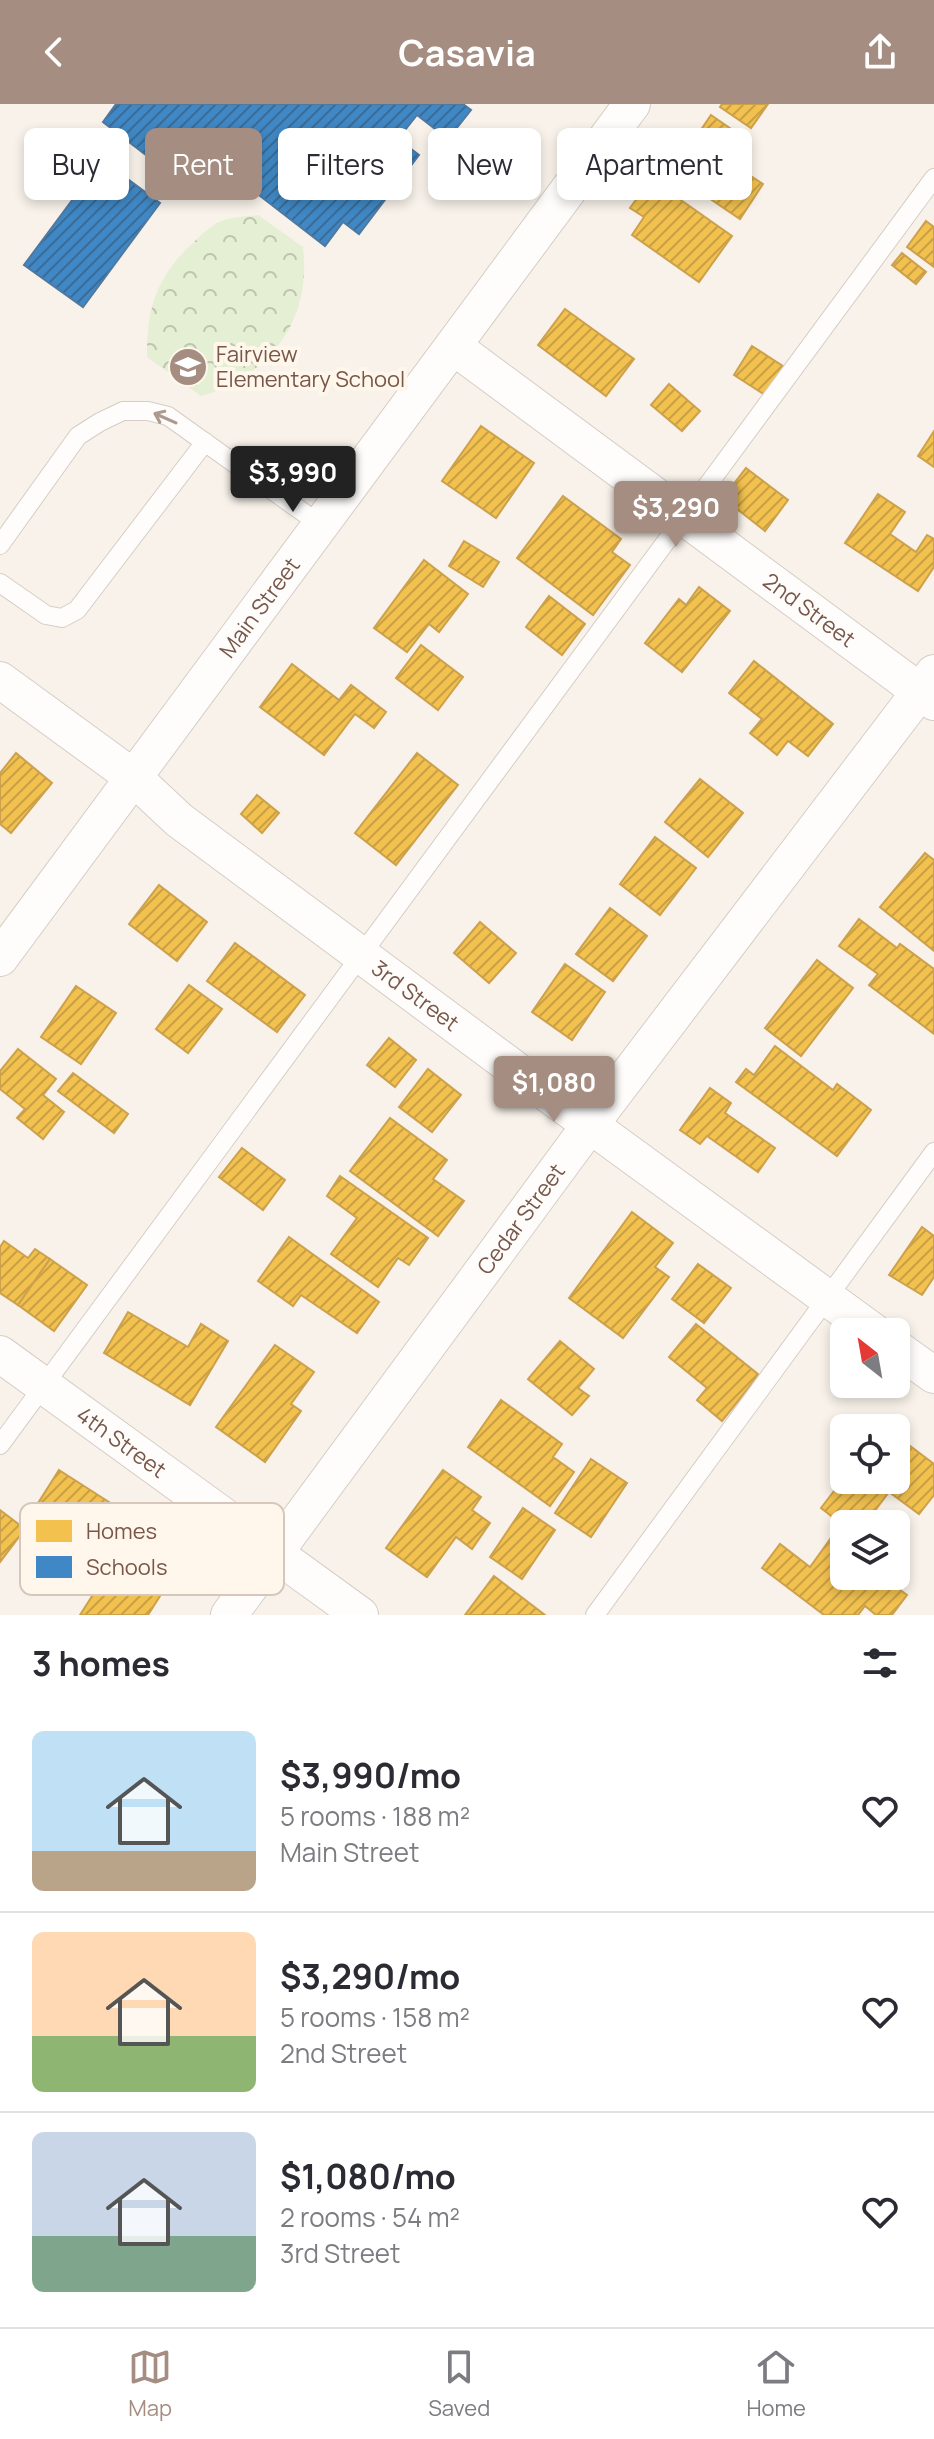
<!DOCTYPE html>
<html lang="en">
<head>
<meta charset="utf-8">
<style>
  :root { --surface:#fff; --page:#f2f2f3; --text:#2b2b33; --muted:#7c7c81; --line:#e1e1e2; --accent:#a58d81 }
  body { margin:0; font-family:Manrope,sans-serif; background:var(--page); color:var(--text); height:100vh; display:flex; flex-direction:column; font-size:30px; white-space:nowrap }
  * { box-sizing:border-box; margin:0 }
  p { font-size:26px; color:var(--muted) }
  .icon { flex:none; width:44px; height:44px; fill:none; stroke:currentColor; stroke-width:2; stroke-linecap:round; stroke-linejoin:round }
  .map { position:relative; height:1511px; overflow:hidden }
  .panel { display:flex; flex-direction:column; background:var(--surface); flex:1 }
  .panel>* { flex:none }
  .guide { position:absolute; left:24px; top:24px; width:886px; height:72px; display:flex; gap:16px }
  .needle { width:52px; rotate:329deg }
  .fabs { position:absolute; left:830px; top:1214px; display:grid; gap:16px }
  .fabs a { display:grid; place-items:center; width:80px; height:80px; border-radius:12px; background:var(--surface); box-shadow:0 4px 12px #0003; font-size:40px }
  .price { position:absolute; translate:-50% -68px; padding:0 18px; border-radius:8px; background:var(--accent); color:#fff; font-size:26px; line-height:52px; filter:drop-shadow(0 2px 4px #0008) }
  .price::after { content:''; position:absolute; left:50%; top:48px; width:24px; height:18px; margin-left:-12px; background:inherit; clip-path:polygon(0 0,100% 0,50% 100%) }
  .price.active { background:#222; color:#fff }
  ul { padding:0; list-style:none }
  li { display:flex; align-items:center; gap:24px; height:200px; padding:0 32px }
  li+li { border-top:2px solid var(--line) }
  li span { display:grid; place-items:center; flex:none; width:224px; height:160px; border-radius:12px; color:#555 }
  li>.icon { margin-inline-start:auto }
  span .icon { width:96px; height:96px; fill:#fffc; stroke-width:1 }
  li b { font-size:34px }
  h2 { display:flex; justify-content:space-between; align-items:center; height:96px; padding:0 32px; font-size:34px }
  .chip { padding:0 28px; border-radius:12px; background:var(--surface); box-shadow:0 4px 12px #0003; font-size:28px; line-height:72px }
  .chip.active { background:var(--accent); color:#fff }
  header { display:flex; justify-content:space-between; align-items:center; height:104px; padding:0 32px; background:var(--accent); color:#fff; font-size:36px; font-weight:700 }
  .dock { display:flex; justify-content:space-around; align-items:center; height:112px; border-top:2px solid var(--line); background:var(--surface); font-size:22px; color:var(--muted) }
  .dock a { display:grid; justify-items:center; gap:4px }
  .dock .active { color:var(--accent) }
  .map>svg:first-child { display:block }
  .park { fill:url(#park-crowns) }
  .homes { fill:url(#homes-hatch); stroke:#cda14c; stroke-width:2 }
  .schools { fill:url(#schools-hatch); stroke:#5079a0; stroke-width:2 }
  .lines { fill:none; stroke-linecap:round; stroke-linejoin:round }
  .service-casing { stroke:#d6cdc6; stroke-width:20 }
  .minor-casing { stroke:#d6cdc6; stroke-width:38 }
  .service { stroke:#fefdfc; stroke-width:18 }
  .minor { stroke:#fefdfc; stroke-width:36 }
  .oneway { stroke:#ae9990 }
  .labels { text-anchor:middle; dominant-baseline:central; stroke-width:8; stroke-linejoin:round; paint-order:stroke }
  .poi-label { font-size:22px; fill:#785748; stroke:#fff7eb; text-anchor:start }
  .street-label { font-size:22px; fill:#785748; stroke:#fff7eb }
  .key { fill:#fff7eb; stroke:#d6c7ba; stroke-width:2 }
  .key-label { font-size:22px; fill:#785748 }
</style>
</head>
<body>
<header><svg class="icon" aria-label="back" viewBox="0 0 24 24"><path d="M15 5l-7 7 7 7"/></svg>Casavia<svg class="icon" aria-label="share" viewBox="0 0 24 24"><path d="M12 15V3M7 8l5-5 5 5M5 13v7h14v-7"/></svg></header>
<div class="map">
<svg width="934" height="1511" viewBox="0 0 934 1511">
  <defs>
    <pattern id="park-crowns" width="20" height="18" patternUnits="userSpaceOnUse" patternTransform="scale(2)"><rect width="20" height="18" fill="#e4efd3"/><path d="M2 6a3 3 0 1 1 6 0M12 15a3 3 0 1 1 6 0" fill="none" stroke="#bec4ad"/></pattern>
    <pattern id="homes-hatch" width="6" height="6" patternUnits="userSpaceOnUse" patternTransform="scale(2)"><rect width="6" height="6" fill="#f2c14e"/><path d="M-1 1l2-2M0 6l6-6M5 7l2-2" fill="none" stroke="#c9a043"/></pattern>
    <pattern id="schools-hatch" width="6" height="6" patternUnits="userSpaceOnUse" patternTransform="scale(2)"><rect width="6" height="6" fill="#3f88c5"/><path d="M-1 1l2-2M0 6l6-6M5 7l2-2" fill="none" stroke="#386c99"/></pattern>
  </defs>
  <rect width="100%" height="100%" fill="#f8f2ea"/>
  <!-- park -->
  <path class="park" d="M258 111 303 143C312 216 270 272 201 292L147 253C147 201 157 172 196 136 204 128 216 118 227 115 237 113 248 112 258 111Z"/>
  <!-- homes -->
  <g class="homes">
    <path d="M722 0H768L751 24 720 3Z"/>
    <path d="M711 11 750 38 734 61 763 80 740 115 672 69Z"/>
    <path d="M651 75 732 132 699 178 632 131 644 113 630 104Z"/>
    <path d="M926 117 934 123V163L907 143Z"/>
    <path d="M902 149 926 168 916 180 892 161Z"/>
    <path d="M565 205 634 255 606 292 538 241Z"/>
    <path d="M752 242 786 264 768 293 734 271Z"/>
    <path d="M669 280 700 307 682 327 651 301Z"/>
    <path d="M481 322 534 359 496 414 442 377Z"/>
    <path d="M934 327V363L918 352Z"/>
    <path d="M746 364 788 396 765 427 723 394Z"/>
    <path d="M878 390 905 408 890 430 916 448 927 431 934 435V463L918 487 845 439Z"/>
    <path d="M563 392 621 435 612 448 630 461 593 511 517 454Z"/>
    <path d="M464 437 499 458 483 483 449 462Z"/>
    <path d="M424 456 468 490 439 528 429 520 407 548 374 524Z"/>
    <path d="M699 483 730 507 682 568 645 539 679 495 686 501Z"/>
    <path d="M549 492 585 520 562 551 526 523Z"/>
    <path d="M421 541 463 573 438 606 396 574Z"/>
    <path d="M754 557 833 620 808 652 788 637 777 651 750 629 762 615 729 589Z"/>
    <path d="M292 560 339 596 351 581 386 608 374 624 355 610 324 651 260 603Z"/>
    <path d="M16 649 52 679 11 729 0 720V669Z"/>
    <path d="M417 649 458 681 396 761 355 729Z"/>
    <path d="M700 675 743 709 708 753 665 718Z"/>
    <path d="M257 691 279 709 262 729 241 710Z"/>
    <path d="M655 733 696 764 660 811 620 780Z"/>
    <path d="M925 749 934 756V847L880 803Z"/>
    <path d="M159 781 207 818 177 857 129 820Z"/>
    <path d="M610 804 647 832 613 877 576 850Z"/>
    <path d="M859 815 897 844 900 840 934 865V930L869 881 878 870 839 842Z"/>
    <path d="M480 818 516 849 489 879 454 849Z"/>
    <path d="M235 839 305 891 277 928 207 877Z"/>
    <path d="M817 856 853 884 801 952 765 924Z"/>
    <path d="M565 860 605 888 572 936 532 908Z"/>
    <path d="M189 881 222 905 188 949 156 925Z"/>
    <path d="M76 882 116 909 81 960 41 933Z"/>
    <path d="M389 934 416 956 395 983 367 961Z"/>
    <path d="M775 942 833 986 837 980 871 1006 837 1052 736 978 746 965 754 971Z"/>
    <path d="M18 945 56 975 43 991 64 1008 43 1035 17 1014 25 1005 0 985V967Z"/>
    <path d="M428 965 461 991 432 1028 399 1003Z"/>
    <path d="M73 969 128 1010 114 1029 58 987Z"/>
    <path d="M710 984 731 999 725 1009 775 1044 758 1068 707 1032 700 1040 680 1026Z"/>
    <path d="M390 1014 447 1056 433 1075 464 1097 438 1132 350 1067Z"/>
    <path d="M242 1044 285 1076 263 1106 219 1073Z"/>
    <path d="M340 1072 428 1134 409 1161 398 1154 378 1183 331 1150 357 1114 327 1092Z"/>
    <path d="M632 1108 673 1139 655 1163 669 1173 623 1234 569 1194Z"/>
    <path d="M922 1123 934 1132V1173L922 1191 889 1171Z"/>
    <path d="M289 1133 379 1198 357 1229 301 1191 293 1202 258 1177Z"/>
    <path d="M4 1137 28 1154 35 1145 50 1155 18 1201 0 1189V1143Z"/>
    <path d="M50 1155 87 1181 54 1227 18 1201Z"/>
    <path d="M698 1160 731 1184 704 1219 672 1195Z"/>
    <path d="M128 1208 188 1243 201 1220 228 1237 190 1301 104 1249Z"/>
    <path d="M696 1220 759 1271 722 1317 697 1296 707 1284 669 1253Z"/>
    <path d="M560 1237 594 1265 578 1284 589 1292 572 1311 528 1275Z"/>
    <path d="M275 1241 314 1268 291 1300 301 1307 265 1358 216 1323Z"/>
    <path d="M501 1296 562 1340 553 1353 574 1368 550 1402 468 1343Z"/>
    <path d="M897 1332 934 1360V1391L919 1410 889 1388 865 1420H844V1422L821 1404 844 1374V1376H896Z"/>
    <path d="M591 1355 627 1379 591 1433 555 1409Z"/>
    <path d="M59 1366 112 1400 86 1441 53 1420 48 1427 28 1415Z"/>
    <path d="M443 1366 481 1393 472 1406 490 1419 472 1445 456 1433 427 1473 386 1444Z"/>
    <path d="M523 1404 555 1426 522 1475 490 1453Z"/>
    <path d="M0 1406 25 1425 0 1458Z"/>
    <path d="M831 1434 844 1444V1472H881L907 1491 892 1511H876L865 1502 858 1511H824L762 1464 780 1440 810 1463Z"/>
    <path d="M124 1442 172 1473 148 1511H80Z"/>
    <path d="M494 1472 545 1511H465Z"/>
  </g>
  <!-- schools -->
  <g class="schools">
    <path d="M116 0H463L471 6 448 35 417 11 398 35 419 51 359 130 343 118 325 142 199 45 176 74 103 18Z"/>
    <path d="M102 56 160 99 83 203 24 161Z"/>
  </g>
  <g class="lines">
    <defs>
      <g id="service">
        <path d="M0 441 78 332 100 318 123 307H148L168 312 321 421"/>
        <path d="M0 479 46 511 62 514 77 506 205 338"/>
        <path d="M0 1341 934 74"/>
        <path d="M595 1511 934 1048"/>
      </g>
      <g id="minor">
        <path id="s1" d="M454 243 934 598"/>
        <path id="s2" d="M0 576 133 673 179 716 590 1021 874 1228"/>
        <path id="s3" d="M0 854 632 0"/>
        <path d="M896 1244 934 1271"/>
        <path id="s4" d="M0 1250 360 1511"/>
        <path id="s5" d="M229 1511 590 1021 934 569"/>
      </g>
    </defs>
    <!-- service casing -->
    <use href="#service" class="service-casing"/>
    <!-- minor casing -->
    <use href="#minor" class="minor-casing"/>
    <!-- service -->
    <use href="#service" class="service"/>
    <!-- minor -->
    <use href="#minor" class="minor"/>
  </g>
  <!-- one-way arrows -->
  <defs><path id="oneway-shaft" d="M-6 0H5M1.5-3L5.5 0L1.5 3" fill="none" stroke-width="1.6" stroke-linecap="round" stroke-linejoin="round" transform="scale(2)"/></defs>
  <use class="oneway" href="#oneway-shaft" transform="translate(165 314) rotate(-156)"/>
  <!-- icons -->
  <defs>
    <symbol id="school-disc" viewBox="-11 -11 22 22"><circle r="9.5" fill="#a58d81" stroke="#fff7eb"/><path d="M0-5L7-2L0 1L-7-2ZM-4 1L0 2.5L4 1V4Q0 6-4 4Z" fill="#fff"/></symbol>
  </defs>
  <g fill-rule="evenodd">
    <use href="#school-disc" x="166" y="241" width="44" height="44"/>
  </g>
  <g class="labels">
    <!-- poi labels -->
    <g class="poi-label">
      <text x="216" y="250">Fairview<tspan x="216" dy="25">Elementary School</tspan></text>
    </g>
    <!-- street labels -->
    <g class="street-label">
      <text stroke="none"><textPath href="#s3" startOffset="436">Main Street</textPath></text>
      <text stroke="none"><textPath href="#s1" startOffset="442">2nd Street</textPath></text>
      <text stroke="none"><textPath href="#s2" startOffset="522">3rd Street</textPath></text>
      <text stroke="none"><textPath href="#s5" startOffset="492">Cedar Street</textPath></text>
      <text stroke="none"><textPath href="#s4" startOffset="150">4th Street</textPath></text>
    </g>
  </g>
  <!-- legend -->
  <rect x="20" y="1399" width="264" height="92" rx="12" class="key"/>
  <rect x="36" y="1416" width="36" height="22" fill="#f2c14e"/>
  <rect x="36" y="1452" width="36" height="22" fill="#3f88c5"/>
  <g class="key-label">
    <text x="86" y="1435">Homes</text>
    <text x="86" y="1471">Schools</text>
  </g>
</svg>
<div class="fabs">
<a><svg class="needle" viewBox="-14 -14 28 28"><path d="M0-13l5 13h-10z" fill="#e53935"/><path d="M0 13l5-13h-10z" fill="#7c7c81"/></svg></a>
<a><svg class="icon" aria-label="locate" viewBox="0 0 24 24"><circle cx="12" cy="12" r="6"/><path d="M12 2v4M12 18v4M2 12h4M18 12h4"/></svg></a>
<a><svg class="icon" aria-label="layers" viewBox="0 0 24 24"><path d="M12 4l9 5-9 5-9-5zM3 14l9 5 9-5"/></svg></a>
</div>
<b class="price active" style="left:293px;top:410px">$3,990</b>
<b class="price" style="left:676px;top:445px">$3,290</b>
<b class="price" style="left:554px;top:1020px">$1,080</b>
<div class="guide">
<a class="chip">Buy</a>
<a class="chip active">Rent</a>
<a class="chip">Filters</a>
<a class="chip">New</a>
<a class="chip">Apartment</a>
</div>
</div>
<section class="panel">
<h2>3 homes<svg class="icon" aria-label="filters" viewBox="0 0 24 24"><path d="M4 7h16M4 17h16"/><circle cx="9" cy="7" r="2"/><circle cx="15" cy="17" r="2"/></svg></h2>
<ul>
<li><span style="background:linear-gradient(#bfe0f5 75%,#b9a48a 0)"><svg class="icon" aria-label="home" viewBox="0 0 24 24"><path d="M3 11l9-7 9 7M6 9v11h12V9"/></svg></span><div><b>$3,990/mo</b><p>5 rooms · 188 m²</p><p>Main Street</p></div><svg class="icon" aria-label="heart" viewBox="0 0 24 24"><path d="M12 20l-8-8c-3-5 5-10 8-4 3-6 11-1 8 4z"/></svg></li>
<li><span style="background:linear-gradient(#ffd9b3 65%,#8fb573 0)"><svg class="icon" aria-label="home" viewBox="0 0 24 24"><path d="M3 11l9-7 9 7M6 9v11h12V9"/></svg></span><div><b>$3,290/mo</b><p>5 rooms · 158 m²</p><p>2nd Street</p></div><svg class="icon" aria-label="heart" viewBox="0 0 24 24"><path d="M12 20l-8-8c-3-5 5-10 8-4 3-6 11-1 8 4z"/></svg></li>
<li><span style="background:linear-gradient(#c9d6e8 65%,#7fa58c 0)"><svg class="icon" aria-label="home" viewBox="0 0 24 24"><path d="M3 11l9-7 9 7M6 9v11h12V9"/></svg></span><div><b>$1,080/mo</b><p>2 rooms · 54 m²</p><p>3rd Street</p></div><svg class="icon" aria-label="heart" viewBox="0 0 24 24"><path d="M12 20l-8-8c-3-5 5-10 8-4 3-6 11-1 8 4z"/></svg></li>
</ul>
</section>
<nav class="dock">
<a class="active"><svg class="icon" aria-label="map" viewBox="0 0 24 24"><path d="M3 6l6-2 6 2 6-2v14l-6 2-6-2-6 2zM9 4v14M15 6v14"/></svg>Map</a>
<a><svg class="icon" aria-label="saved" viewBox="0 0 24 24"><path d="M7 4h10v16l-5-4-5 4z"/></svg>Saved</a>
<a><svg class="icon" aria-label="home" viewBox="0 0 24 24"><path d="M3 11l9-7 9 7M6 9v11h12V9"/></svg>Home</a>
</nav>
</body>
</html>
